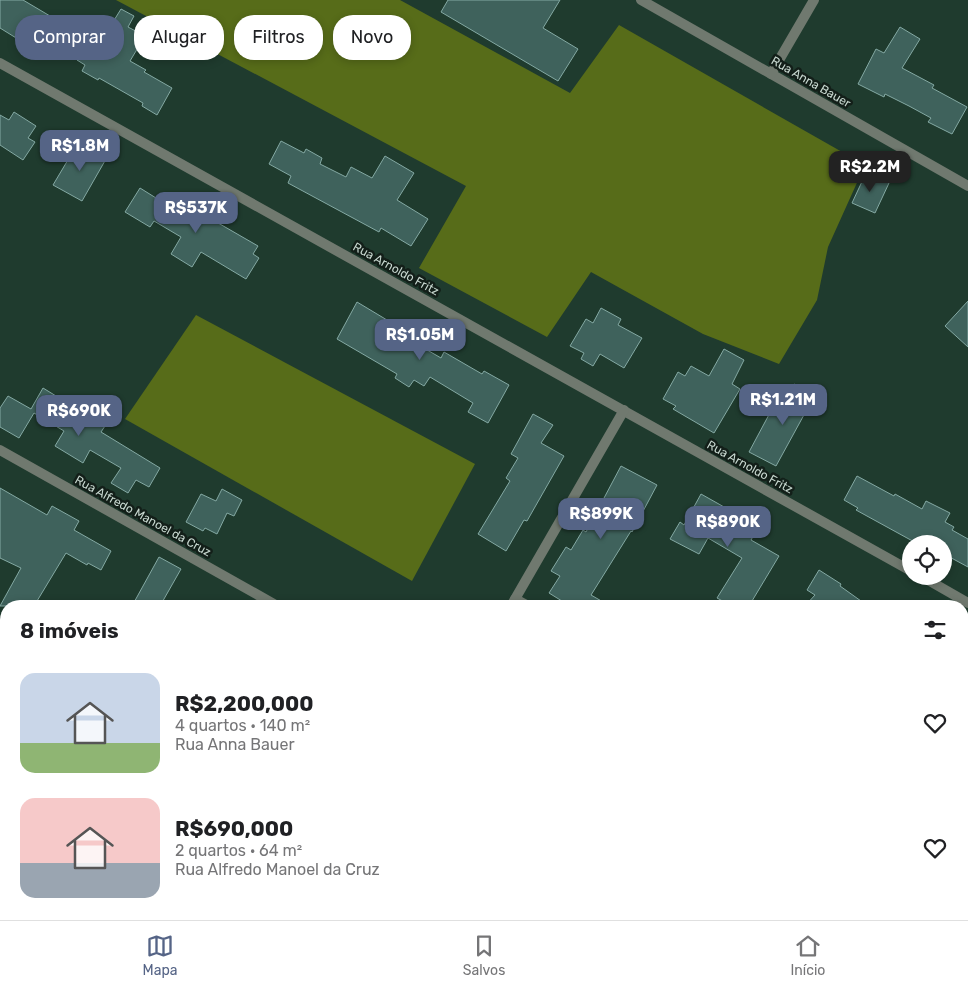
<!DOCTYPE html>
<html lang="pt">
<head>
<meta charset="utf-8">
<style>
  :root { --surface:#fff; --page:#f2f2f2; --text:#202124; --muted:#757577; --line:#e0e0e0; --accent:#556486 }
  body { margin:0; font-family:Rubik,sans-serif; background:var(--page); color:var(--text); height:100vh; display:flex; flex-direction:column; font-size:19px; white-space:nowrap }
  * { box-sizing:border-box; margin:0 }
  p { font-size:16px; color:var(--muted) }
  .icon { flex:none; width:28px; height:28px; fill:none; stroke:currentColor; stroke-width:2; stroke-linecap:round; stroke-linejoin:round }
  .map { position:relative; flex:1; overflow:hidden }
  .details { position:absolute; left:0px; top:600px; width:969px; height:320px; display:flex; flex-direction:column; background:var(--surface); border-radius:20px 20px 0 0; box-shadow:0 2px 8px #0003 }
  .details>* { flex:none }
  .guide { position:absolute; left:15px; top:15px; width:500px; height:45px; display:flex; gap:10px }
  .controls { position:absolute; left:902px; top:535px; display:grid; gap:10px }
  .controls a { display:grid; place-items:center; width:50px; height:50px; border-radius:50%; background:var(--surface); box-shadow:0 2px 8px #0003; font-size:25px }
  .price { position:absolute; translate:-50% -42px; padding:0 11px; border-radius:10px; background:var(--accent); color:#fff; font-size:16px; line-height:32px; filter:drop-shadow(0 1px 2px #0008) }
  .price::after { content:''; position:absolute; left:50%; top:30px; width:15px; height:11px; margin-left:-8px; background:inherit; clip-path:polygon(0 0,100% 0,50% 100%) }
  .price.active { background:#222; color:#fff }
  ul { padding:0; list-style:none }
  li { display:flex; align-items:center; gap:15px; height:125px; padding:0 20px }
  li span { display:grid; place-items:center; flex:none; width:140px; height:100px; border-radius:15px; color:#555 }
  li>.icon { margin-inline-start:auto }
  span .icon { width:60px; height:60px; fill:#fffc; stroke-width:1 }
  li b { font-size:21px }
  h2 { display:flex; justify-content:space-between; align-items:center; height:60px; padding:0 20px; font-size:21px }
  .tag { padding:0 18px; border-radius:20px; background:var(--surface); box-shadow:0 2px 8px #0003; font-size:18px; line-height:45px }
  .tag.active { background:var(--accent); color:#fff }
  .tab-bar { display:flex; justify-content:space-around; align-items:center; height:70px; border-top:1px solid var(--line); background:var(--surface); font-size:14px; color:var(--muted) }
  .tab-bar a { display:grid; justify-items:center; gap:2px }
  .tab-bar .active { color:var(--accent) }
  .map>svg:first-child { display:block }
  .forest { fill:#576c19 }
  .building { fill:#3f625c; stroke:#84a9a3 }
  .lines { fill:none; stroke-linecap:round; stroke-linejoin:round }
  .minor { stroke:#70796f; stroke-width:10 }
  .labels { text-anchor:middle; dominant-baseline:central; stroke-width:5; stroke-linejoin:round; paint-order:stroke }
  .street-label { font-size:12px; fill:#c9d9d1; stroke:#131f19 }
</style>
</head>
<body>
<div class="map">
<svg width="968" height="920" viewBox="0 0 968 920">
  <rect width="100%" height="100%" fill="#1f3b2e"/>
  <!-- forest -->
  <g class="forest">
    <path d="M116 0H400L570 93 619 25 865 165 828 247 817 300 779 364 703 334 591 272 547 337 419 268 466 186Z"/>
    <path d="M196 315 475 464 412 581 125 419Z"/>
    <path d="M707 914H840L852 920H717Z"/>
  </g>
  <!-- building -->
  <g class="building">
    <path d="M0 0H23L50 16 33 43 24 37 21 41 0 28Z"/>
    <path d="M448 0H560L543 28 578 49 558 81 441 12Z"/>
    <path d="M121 9 134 16 128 27 145 36 130 61 146 70 144 72 172 88 157 115 142 106 143 103 99 78 98 80 82 71 85 65 77 60 97 26 108 30Z"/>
    <path d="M900 27 920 39 902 68 934 85 932 88 967 107 952 134 928 122 931 118 909 106 885 94 884 97 858 84 876 49 884 53Z"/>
    <path d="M14 112 36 126 28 138 35 142 23 160 0 145V115L9 120Z"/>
    <path d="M281 141 304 153 306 149 322 158 320 164 346 177 351 167 372 178 385 156 414 173 397 200 428 219 411 246 381 228 379 232 288 183 291 176 269 164Z"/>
    <path d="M78 143 106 159 82 201 53 185Z"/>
    <path d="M866 173 889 183 875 213 852 203Z"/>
    <path d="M140 188 164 203 167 199 204 221 206 216 258 246 253 254 259 258 246 279 201 252 192 267 171 254 181 237 154 221 150 227 125 212Z"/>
    <path d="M968 301V347L945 326Z"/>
    <path d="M357 302 412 335 410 340 441 358 444 352 482 374 484 371 509 385 488 423 468 412 473 403 430 377 424 386 414 380 409 387 395 378 397 374 337 339Z"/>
    <path d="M601 308 621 319 618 325 642 338 624 368 600 354 593 366 581 359 584 353 570 346 586 319 593 323Z"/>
    <path d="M724 349 744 360 732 384 740 389 714 433 673 409 676 406 663 399 678 372 685 376 691 366 709 376Z"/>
    <path d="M794 384 818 398 808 415 805 413 776 466 749 452 772 409 778 413Z"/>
    <path d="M43 388 105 426 101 432 160 468 149 487 136 480 128 493 111 483 121 468 90 450 83 463 55 446 64 431 34 413 19 438 0 427V408L8 396 31 409Z"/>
    <path d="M533 414 553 425 541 443 564 456 527 521 524 520 506 551 478 534 510 481 506 478 518 458 511 454Z"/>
    <path d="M621 466 657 485 632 532 631 531 591 595 610 606H570L549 593 560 576 551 571 566 547 571 550 583 530 586 532Z"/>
    <path d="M857 476 894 496 895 494 922 509 926 501 950 513 945 522 954 527 952 530 968 539V567L944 554V544H918L856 510 858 508 844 500Z"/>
    <path d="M0 488 47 515 52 506 79 521 74 530 111 551 101 570 88 563 87 565 66 553 34 606H0L21 568 0 558Z"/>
    <path d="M222 489 242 500 234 516 227 513 217 534 205 528 203 531 186 522 201 494 216 501Z"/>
    <path d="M701 494 749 521 745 528 755 533 751 540 779 556 749 606H732L717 598 742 558 708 538 699 554 670 539 680 522 684 525Z"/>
    <path d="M159 557 181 569 160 606H132Z"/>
    <path d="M819 570 841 584 840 586 868 606H805L815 595 807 590Z"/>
  </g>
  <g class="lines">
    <!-- minor -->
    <g class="minor">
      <path d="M641 0 968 186"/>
      <path d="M0 63 911 571"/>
      <path d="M771 74 814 0"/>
      <path d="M0 450 274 604"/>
      <path d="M921 576 968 603"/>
      <path d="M515 599 528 606"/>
      <path d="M511 606 624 410"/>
      <path d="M0 649 6 653"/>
      <path d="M962 853 968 857"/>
      <path d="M0 859 6 863"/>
      <path d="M94 914 105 920"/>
      <path d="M491 914 502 920"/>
      <path d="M81 920 85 914"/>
      <path d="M330 920 333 914"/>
    </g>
  </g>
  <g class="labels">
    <!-- street labels -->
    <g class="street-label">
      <text transform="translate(811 82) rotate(30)">Rua Anna Bauer</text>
      <text transform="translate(396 269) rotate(29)">Rua Arnoldo Fritz</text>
      <text transform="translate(750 467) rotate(29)">Rua Arnoldo Fritz</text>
      <text transform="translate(143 516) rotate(29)">Rua Alfredo Manoel da Cruz</text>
    </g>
  </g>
</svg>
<div class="controls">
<a><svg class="icon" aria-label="locate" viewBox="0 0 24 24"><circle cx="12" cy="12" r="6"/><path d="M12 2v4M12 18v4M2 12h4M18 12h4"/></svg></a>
</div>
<b class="price" style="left:80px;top:172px">R$1.8M</b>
<b class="price active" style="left:870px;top:193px">R$2.2M</b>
<b class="price" style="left:196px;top:234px">R$537K</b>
<b class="price" style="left:420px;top:361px">R$1.05M</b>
<b class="price" style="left:783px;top:426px">R$1.21M</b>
<b class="price" style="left:79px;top:437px">R$690K</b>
<b class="price" style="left:601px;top:540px">R$899K</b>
<b class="price" style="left:728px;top:548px">R$890K</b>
<div class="guide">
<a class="tag active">Comprar</a>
<a class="tag">Alugar</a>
<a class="tag">Filtros</a>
<a class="tag">Novo</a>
</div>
<section class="details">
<h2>8 imóveis<svg class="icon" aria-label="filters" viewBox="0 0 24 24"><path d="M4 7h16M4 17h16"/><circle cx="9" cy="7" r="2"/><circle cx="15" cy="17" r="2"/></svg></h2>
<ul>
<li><span style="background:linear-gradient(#c9d6e8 70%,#8fb573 0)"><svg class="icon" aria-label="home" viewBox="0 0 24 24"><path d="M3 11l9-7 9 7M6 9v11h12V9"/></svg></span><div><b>R$2,200,000</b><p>4 quartos · 140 m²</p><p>Rua Anna Bauer</p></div><svg class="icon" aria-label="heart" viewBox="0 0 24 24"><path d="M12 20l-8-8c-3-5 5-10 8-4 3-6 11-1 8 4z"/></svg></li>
<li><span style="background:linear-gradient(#f6c9c9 65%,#9aa5b1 0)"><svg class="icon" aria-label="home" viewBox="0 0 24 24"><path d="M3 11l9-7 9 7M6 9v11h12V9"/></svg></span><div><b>R$690,000</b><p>2 quartos · 64 m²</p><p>Rua Alfredo Manoel da Cruz</p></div><svg class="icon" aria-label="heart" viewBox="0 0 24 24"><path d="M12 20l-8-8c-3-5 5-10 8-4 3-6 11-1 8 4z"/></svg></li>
</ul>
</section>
</div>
<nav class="tab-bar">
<a class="active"><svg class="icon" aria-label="map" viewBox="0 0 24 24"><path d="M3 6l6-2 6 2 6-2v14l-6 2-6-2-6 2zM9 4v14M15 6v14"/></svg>Mapa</a>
<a><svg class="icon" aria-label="saved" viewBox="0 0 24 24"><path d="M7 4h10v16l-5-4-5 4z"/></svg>Salvos</a>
<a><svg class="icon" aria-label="home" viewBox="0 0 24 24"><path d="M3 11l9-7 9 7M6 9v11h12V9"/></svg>Início</a>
</nav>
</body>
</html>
